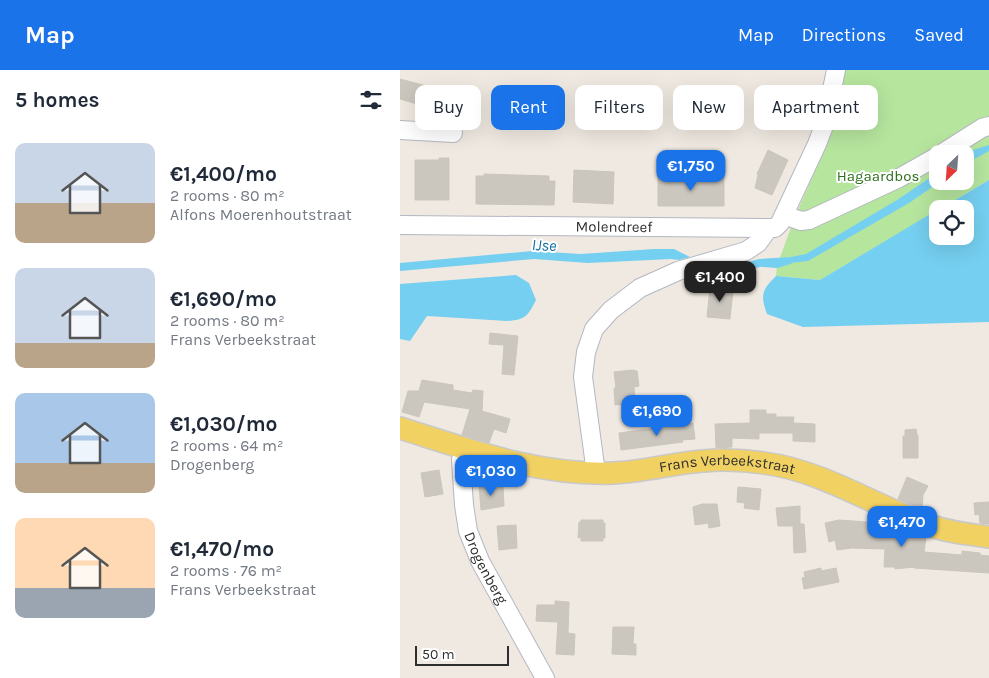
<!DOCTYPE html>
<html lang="en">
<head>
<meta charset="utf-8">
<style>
  :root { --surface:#fff; --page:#f2f2f3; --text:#1f2937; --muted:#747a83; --accent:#1a73e8 }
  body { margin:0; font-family:Karla,sans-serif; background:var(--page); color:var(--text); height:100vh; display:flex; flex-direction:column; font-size:19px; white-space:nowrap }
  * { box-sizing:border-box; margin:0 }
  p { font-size:16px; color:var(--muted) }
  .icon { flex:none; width:28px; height:28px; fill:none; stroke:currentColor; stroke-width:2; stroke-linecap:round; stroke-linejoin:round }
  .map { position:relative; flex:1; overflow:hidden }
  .details { display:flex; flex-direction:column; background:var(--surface); width:400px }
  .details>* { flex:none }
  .guide { position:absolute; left:15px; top:15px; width:475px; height:45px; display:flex; gap:10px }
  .needle { width:32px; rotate:205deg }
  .controls { position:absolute; left:529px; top:75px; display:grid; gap:10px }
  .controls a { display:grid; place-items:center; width:45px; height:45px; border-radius:10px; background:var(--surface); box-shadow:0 5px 20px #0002; font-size:25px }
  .scale { position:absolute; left:15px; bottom:12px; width:94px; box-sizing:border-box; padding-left:5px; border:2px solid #2e2e2e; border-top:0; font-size:14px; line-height:18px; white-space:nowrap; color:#2e2e2e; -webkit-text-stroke:4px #fff; paint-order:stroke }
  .price { position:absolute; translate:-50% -42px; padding:0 11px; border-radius:10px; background:var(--accent); color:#fff; font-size:16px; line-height:32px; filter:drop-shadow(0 1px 2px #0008) }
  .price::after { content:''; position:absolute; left:50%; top:30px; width:15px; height:11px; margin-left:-8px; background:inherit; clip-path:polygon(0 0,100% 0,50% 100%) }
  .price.current { background:#222; color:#fff }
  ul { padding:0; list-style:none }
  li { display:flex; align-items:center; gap:15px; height:125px; padding:0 15px }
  li span { display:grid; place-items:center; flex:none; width:140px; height:100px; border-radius:10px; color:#555 }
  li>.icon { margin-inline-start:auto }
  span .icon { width:60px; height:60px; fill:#fffc; stroke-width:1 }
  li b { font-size:21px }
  h2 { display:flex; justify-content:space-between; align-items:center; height:60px; padding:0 15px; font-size:21px }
  .chip { padding:0 18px; border-radius:10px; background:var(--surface); box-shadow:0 5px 20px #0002; font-size:18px; line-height:45px }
  .chip.current { background:var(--accent); color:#fff }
  header { display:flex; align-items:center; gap:30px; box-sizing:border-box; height:70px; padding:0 25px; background:var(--accent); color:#fff }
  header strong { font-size:24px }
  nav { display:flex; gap:28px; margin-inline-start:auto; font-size:18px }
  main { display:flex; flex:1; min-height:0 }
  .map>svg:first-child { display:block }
  .green { fill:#b6e59e; fill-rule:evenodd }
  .water { fill:#75cff0 }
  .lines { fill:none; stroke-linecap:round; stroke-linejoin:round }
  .stream { stroke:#75cff0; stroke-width:4 }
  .building { fill:#cbc7bf; stroke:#cbc5ba }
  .minor-casing { stroke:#b4b7c1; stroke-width:20 }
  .major-casing { stroke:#c9c9c9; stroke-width:24 }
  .minor { stroke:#fff; stroke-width:18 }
  .major { stroke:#f2d163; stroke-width:21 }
  .labels { text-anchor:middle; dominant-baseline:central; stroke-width:4; stroke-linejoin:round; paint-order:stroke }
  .park-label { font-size:15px; fill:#2c6e1b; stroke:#fff }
  .street-label { font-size:15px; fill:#2e2e2e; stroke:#fff }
  .water-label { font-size:16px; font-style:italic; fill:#0d6fa3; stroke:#fff }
</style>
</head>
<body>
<header>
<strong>Map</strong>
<nav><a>Map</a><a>Directions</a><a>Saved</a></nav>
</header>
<main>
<section class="details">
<h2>5 homes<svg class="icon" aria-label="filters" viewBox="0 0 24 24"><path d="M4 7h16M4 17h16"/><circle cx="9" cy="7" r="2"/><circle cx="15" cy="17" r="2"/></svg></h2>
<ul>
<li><span style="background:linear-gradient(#c9d6e8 60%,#b9a48a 0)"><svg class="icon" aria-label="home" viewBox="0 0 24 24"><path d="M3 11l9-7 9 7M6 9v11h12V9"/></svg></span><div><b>€1,400/mo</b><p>2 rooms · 80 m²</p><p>Alfons Moerenhoutstraat</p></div></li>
<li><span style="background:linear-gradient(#c9d6e8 75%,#b9a48a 0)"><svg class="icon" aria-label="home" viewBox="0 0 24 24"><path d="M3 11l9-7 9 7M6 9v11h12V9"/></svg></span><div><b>€1,690/mo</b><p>2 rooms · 80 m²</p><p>Frans Verbeekstraat</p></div></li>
<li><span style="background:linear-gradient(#a9c7e8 70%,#b9a48a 0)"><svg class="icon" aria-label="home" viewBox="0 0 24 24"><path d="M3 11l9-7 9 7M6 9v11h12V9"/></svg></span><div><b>€1,030/mo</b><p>2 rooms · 64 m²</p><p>Drogenberg</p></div></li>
<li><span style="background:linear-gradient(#ffd9b3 70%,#9aa5b1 0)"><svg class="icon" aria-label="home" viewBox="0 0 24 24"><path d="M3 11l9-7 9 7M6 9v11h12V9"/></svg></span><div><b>€1,470/mo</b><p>2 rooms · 76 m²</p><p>Frans Verbeekstraat</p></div></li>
</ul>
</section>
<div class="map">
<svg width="589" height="608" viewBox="0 0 589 608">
  <rect width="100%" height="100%" fill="#efe9e1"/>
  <!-- green -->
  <path class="green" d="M443 0H589V110L420 210 376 206 377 196 394 149 420 90ZM538 84H565V111H538Z"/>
  <!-- water -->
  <g class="water">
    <path d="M589 75V81L565 94V85L573 80Z"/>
    <path d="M537 103 538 111H541L509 133 408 191 371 195 335 202 325 204 318 208H311L302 204 359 189 391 187 406 184 497 130Z"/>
    <path d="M589 110V252L403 257 367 244C360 225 362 220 376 206L420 210 537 140 538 166H565V139H540Z"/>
    <path d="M254 179H274L290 187 279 190 271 189 188 193 134 189 0 201V193L132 181 181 184Z"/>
    <path d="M116 205 129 213 136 230C128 246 125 250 107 251L27 246 10 271 0 269V214Z"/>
  </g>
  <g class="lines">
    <!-- stream -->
    <path class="stream" d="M363 195 377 196 390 192"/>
  </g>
  <!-- building -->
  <g class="building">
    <path d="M0 9 57 24 51 44 0 29Z"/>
    <path d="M368 80 388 90 372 125 355 118 358 105 357 104Z"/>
    <path d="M39 88H49V130H15V90H39Z"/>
    <path d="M174 100 214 102 213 134 173 132Z"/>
    <path d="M84 104 149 106V111H155L154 135 76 134V106H84Z"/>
    <path d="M258 104H272V108L284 112 297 113 311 112V104H324V136H258Z"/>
    <path d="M310 217 333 220 330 249 307 247Z"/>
    <path d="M90 263 118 266 114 305 102 304 104 275 89 274Z"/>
    <path d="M232 300 237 301 239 316 234 317 235 333 215 335 214 318H216L214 302Z"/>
    <path d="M22 310 53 315V320L72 323 73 320 83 321 82 341 110 349 106 363 94 359 89 373 62 365 70 339 24 332 19 347 2 342 8 321H19Z"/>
    <path d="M350 340H366V344H376V347H394L393 353 415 354V372L393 371V363H359V369L332 368V377L316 378 315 354 350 353Z"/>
    <path d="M293 353 295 369 282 370 283 372 221 380 219 363Z"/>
    <path d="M516 359 517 365H518V388H503V366H505V360Z"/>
    <path d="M39 400 43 424 25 427 21 403Z"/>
    <path d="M507 407 528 416 523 425 522 439 498 429Z"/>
    <path d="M91 414 92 417 103 416 104 436 81 440 79 415Z"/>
    <path d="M338 417 361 419 359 440 344 438 345 433 337 432Z"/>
    <path d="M589 432V454L580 453 579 444 575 445 574 433Z"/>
    <path d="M302 434H317L320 456 309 458 308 453 295 455 293 437Z"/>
    <path d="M400 436V454H404L406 482 394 483 393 456H378L376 438Z"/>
    <path d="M181 450H203V453H205V468H203V471H181V467L178 468 179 452H181Z"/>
    <path d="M439 450 467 452V457L526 467 524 482 562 485V481L580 483V485L589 486V503L514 498V497L495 499V497H484L485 479 452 478 437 480 435 470 429 472 425 453Z"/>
    <path d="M116 455 117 478 99 480 97 456Z"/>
    <path d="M421 498V501L436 498 439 512 404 519 402 508 405 507 404 502Z"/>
    <path d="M155 531 169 532 168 563 175 564 174 585 156 584 158 552 136 551 137 535H155Z"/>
    <path d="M213 557H234L233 574H236V585L212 584Z"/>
  </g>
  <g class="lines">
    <defs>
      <g id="minor">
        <path d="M0 60 53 63"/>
        <path d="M541 84 582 58 589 56"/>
        <path d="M384 145 401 151 409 150 499 108 538 86"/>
        <path id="s1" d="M0 155 375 158 380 153 417 74 425 53 436 0"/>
        <path id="s2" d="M65 378 61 390 64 435 68 461 80 491 145 608"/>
        <path d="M196 403 183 307 186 282 194 259 211 240 240 218 278 201 346 181 358 173 368 159"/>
      </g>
      <g id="major">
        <path id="s3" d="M0 358C70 380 139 406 213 403 244 402 273 393 303 391 323 389 344 390 364 393 423 401 471 434 526 454 546 462 568 464 589 467"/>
      </g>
    </defs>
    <!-- minor casing -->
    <use href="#minor" class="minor-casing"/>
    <!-- major casing -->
    <use href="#major" class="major-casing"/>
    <!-- minor -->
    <use href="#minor" class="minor"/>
    <!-- major -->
    <use href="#major" class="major"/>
  </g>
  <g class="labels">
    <!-- park labels -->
    <g class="park-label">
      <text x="478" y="106">Hagaardbos</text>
    </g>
    <!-- street labels -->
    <g class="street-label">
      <text stroke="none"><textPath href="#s1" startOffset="214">Molendreef</textPath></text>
      <text stroke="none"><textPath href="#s3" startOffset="334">Frans Verbeekstraat</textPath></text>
      <text stroke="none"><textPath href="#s2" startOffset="125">Drogenberg</textPath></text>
    </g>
    <!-- water labels -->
    <g class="water-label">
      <text transform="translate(144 175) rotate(2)">IJse</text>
    </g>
  </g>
</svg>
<div class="controls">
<a><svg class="needle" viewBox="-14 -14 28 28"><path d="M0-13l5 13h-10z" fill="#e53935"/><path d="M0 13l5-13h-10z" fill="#747a83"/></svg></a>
<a><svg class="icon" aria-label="locate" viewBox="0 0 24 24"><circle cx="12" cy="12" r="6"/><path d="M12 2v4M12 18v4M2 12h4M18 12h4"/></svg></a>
</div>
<div class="scale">50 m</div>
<b class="price" style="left:291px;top:122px">€1,750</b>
<b class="price current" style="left:320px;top:233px">€1,400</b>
<b class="price" style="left:257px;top:367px">€1,690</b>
<b class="price" style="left:91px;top:427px">€1,030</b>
<b class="price" style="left:502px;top:478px">€1,470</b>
<div class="guide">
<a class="chip">Buy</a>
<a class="chip current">Rent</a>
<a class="chip">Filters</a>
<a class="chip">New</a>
<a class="chip">Apartment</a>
</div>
</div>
</main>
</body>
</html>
